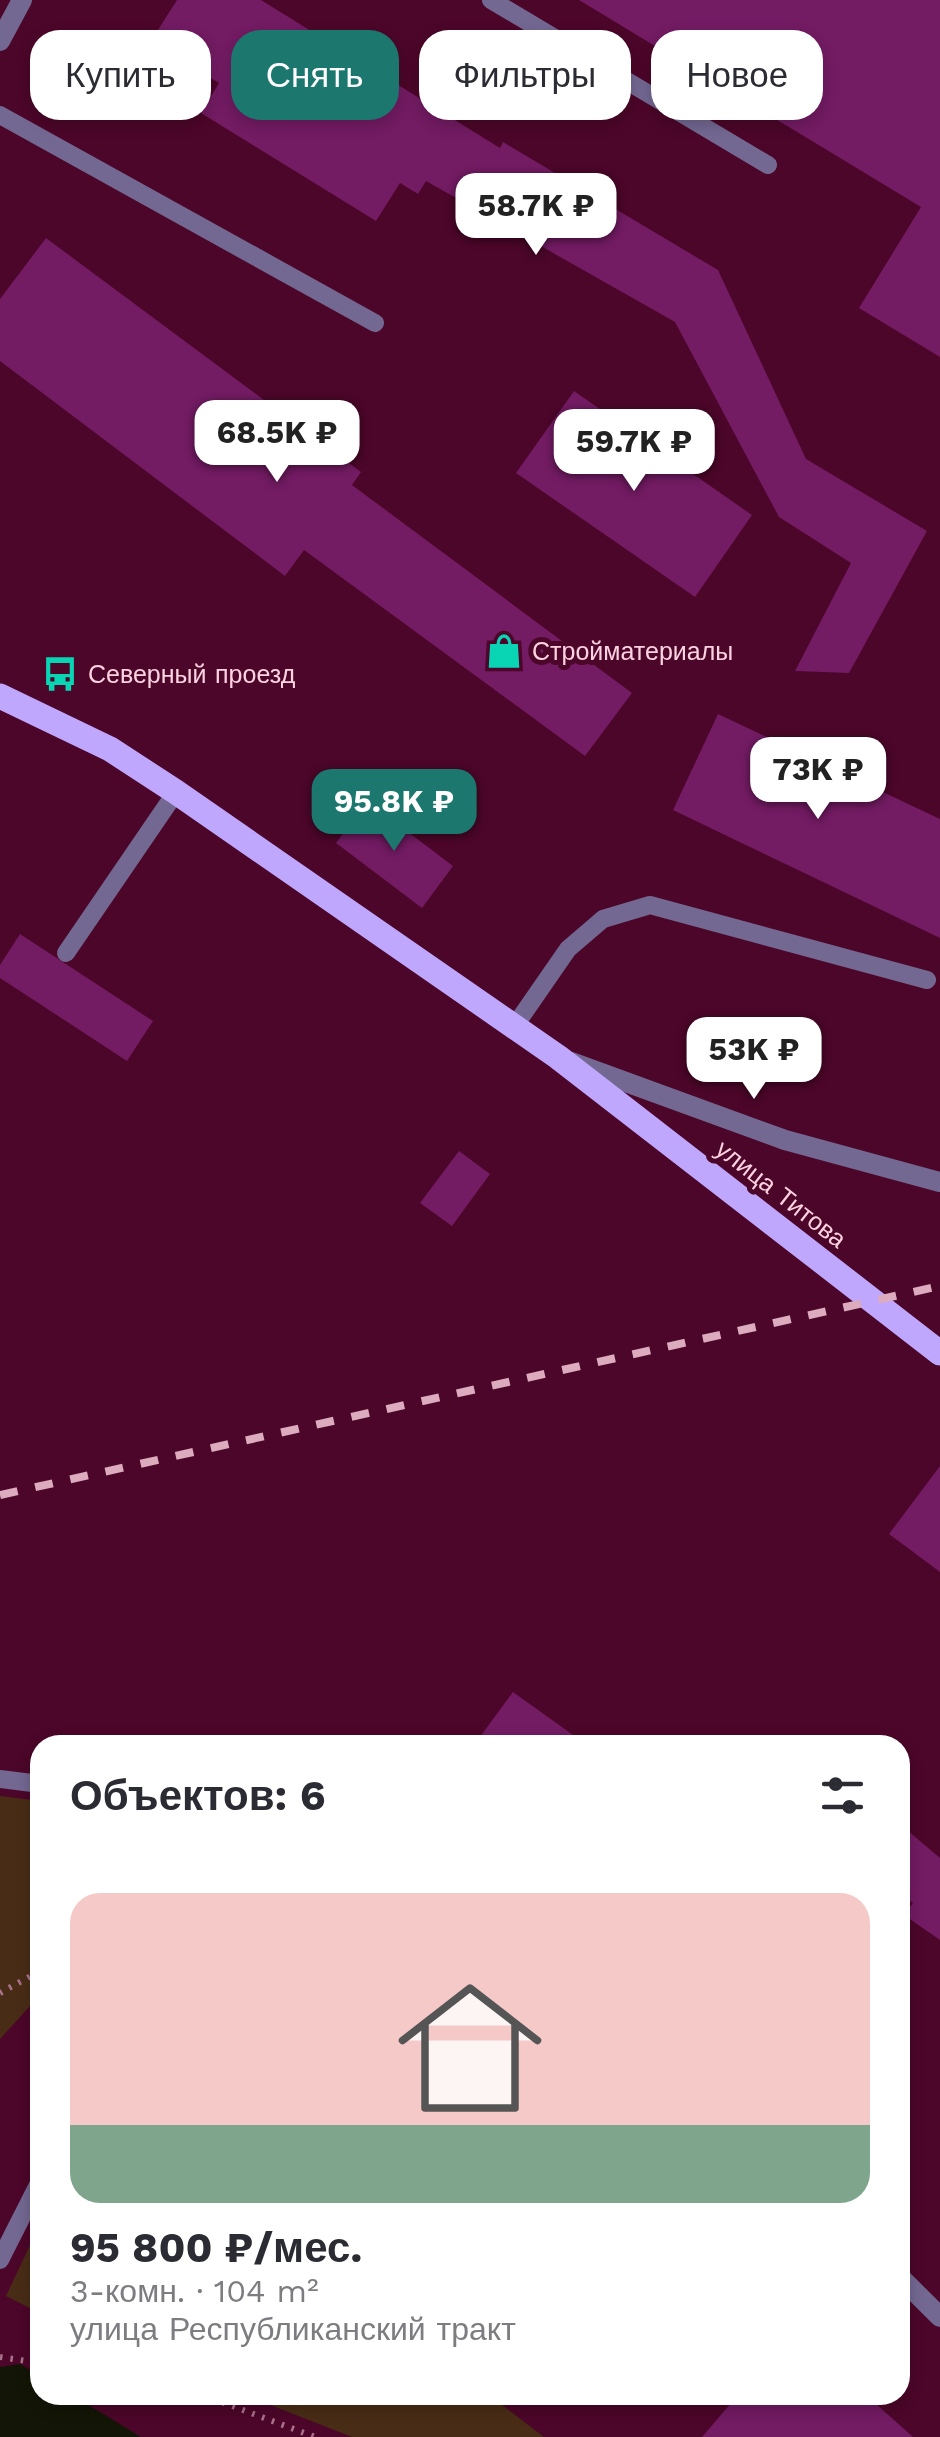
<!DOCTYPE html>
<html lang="ru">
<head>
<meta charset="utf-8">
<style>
  :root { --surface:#fff; --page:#f2f2f3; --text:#2b2b33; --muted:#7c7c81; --accent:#1c776e }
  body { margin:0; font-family:"Work Sans",sans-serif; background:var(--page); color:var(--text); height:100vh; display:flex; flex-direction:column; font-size:38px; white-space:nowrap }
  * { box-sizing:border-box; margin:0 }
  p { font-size:32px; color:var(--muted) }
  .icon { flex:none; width:55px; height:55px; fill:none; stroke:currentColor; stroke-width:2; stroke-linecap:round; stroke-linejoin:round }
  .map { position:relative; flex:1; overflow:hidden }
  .side { position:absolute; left:30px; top:1735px; width:880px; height:670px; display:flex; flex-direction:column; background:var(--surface); border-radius:30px; box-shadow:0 5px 15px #0003 }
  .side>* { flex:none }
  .hud { position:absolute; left:30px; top:30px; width:880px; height:90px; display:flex; gap:20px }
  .price { position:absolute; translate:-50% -85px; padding:0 22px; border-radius:20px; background:#fff; color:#222; font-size:32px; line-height:65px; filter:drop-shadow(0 2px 5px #0008) }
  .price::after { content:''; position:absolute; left:50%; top:60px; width:30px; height:22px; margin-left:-15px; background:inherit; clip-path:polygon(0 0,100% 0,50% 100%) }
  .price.current { background:var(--accent); color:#fff }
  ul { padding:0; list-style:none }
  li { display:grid; align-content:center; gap:20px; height:530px; padding:0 40px }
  li span { display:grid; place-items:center; height:310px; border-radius:30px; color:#555 }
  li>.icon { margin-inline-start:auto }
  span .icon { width:180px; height:180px; fill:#fffc; stroke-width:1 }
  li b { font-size:42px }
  h2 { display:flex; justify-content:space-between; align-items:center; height:120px; padding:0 40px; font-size:42px }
  .pill { padding:0 35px; border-radius:30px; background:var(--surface); box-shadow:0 5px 15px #0003; font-size:35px; line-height:90px }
  .pill.current { background:var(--accent); color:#fff }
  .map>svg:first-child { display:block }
  .green { fill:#492c16 }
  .water { fill:#131506 }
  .building { fill:#731b63 }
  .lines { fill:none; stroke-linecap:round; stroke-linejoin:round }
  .path { stroke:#aa728a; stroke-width:6; stroke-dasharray:2.5 8; stroke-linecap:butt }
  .service { stroke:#736892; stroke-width:18 }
  .minor { stroke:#736892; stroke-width:20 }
  .tertiary { stroke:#736892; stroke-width:20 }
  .primary { stroke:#c0a7fe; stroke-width:25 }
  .rail { stroke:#dcabbd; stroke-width:8; stroke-dasharray:18 18; stroke-linecap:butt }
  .labels { text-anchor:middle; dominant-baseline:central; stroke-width:10; stroke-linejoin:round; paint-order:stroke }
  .poi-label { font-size:25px; fill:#fed2e0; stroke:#4c0629; text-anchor:start }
  .street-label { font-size:25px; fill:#fed2e0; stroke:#4c0629 }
</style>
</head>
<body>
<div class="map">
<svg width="940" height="2437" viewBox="0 0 940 2437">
  <rect width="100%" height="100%" fill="#4c0629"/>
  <!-- green -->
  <g class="green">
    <path d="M0 1796 40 1801V1995L0 2039Z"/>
    <path d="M40 2224V2313L6 2296Z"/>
    <path d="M245 2395H489L544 2437H352Z"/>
  </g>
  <!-- water -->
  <path class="water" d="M20 2364 40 2376V2395H72L141 2437H0V2367Z"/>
  <!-- building -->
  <g class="building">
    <path d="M177 0H261L500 148 503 142 718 270 806 459 927 531 849 673 795 671 851 563 779 517 675 322 426 181 418 194 400 183 376 221 201 113 219 83 151 41Z"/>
    <path d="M579 0H940V357L859 308 921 207Z"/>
    <path d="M46 238 361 472 352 485 632 693 585 756 304 550 285 576 0 361V299Z"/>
    <path d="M574 391 752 515 695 597 516 473Z"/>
    <path d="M718 714 940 819V938L673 810Z"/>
    <path d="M367 801 453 866 422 908 336 843Z"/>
    <path d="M20 934 153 1021 127 1061 0 978V965Z"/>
    <path d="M459 1151 490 1174 452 1226 420 1203Z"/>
    <path d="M940 1466V1572L889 1534Z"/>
    <path d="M513 1692 587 1745H474Z"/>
    <path d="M900 1824 940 1858V1940L904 1915 913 1903 900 1893Z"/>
    <path d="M738 2395H866L913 2437H702Z"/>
  </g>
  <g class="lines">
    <!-- path -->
    <g class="path">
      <path d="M0 1993 40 1971"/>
      <path d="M0 2357 40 2363"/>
      <path d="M203 2395 315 2437"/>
    </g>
    <!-- service -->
    <g class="service">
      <path d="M491 0 768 165"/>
      <path d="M0 115 375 323"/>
      <path d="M66 953 176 792"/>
      <path d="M514 1027 568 949 603 919 650 905 927 980"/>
      <path d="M0 1779 40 1784"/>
      <path d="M0 2260 40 2181"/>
    </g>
    <!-- minor -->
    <g class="minor">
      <path d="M0 41 22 0"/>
      <path d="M900 2277 940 2317"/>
    </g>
    <!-- tertiary -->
    <path class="tertiary" d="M571 1062 785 1140 940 1182"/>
    <!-- primary -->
    <path class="primary" d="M0 696 110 749 176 792 558 1057 940 1353"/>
    <!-- rail -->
    <path class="rail" d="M0 1495 940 1286"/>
  </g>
  <!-- icons -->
  <defs>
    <symbol id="shop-bare" viewBox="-9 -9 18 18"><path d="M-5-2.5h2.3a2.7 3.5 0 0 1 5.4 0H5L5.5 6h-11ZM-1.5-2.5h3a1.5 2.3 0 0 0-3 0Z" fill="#09d5b5" stroke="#4c0629" stroke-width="2.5" paint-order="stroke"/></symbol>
    <symbol id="bus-bare" viewBox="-9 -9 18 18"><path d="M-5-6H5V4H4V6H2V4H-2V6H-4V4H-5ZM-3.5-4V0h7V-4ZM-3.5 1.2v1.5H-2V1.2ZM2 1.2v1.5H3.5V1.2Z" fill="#09d5b5" stroke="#4c0629" stroke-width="2.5" paint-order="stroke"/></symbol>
  </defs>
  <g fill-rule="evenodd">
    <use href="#shop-bare" x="479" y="626" width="50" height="50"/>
    <use href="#bus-bare" x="35" y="649" width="50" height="50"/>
  </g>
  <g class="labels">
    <!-- poi labels -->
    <g class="poi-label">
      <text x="532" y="651">Стройматериалы</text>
      <text x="88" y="674">Северный проезд</text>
    </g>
    <!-- street labels -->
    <g class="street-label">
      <text transform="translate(781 1194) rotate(38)">улица Титова</text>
    </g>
  </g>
</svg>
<b class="price" style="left:536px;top:258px">58.7K ₽</b>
<b class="price" style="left:277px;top:485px">68.5K ₽</b>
<b class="price" style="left:634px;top:494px">59.7K ₽</b>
<b class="price" style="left:818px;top:822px">73K ₽</b>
<b class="price current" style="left:394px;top:854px">95.8K ₽</b>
<b class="price" style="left:754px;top:1102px">53K ₽</b>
<div class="hud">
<a class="pill">Купить</a>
<a class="pill current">Снять</a>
<a class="pill">Фильтры</a>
<a class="pill">Новое</a>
</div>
<section class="side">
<h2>Объектов: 6<svg class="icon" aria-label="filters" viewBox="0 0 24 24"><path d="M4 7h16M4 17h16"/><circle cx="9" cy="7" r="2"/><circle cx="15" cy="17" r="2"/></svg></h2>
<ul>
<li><span style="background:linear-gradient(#f6c9c9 75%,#7fa58c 0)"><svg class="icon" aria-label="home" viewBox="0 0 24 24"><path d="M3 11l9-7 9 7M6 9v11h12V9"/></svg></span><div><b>95 800 ₽/мес.</b><p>3-комн. · 104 m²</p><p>улица Республиканский тракт</p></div></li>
</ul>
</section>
</div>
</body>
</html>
